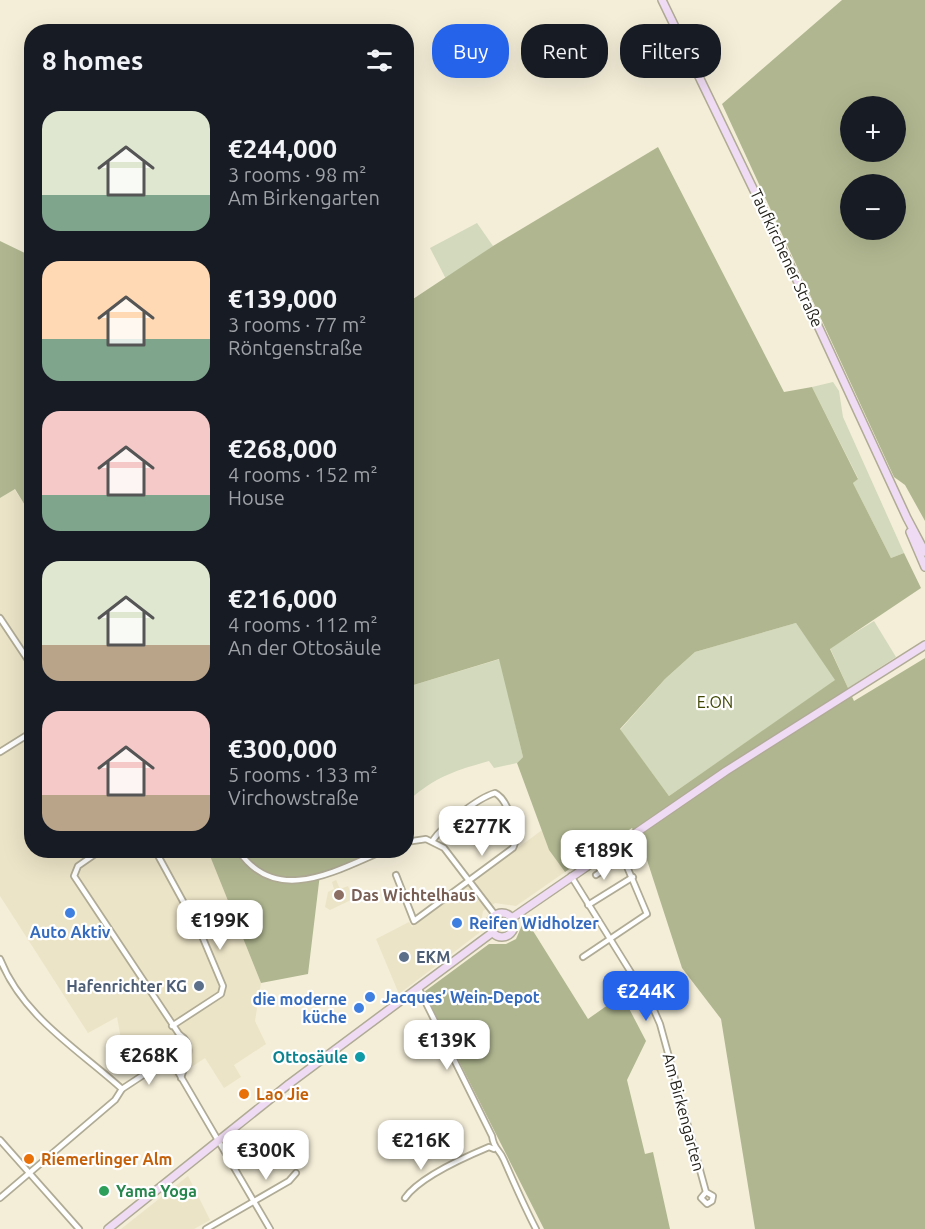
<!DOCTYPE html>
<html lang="en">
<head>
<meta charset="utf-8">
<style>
  :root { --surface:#171b24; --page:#242831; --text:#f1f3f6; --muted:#9ea1a6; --accent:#2563eb }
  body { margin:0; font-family:Ubuntu,sans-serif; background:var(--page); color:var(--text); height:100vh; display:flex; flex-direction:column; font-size:22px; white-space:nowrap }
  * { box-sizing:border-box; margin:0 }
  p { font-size:20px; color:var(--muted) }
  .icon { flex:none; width:33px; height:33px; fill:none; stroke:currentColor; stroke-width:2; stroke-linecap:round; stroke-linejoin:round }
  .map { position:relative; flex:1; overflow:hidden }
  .drawer { position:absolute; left:24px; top:24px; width:390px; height:834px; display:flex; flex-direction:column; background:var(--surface); border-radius:24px; box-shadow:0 6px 24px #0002 }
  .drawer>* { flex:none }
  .banner { position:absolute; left:432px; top:24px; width:402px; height:54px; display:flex; gap:12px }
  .fabs { position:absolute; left:840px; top:96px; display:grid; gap:12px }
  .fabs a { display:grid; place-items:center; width:66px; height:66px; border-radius:50%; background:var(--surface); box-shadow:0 6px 24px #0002; font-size:30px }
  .price { position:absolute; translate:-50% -51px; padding:0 14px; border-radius:12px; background:#fff; color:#222; font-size:20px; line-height:39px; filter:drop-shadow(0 2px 3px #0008) }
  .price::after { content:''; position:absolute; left:50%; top:36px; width:18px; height:14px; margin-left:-9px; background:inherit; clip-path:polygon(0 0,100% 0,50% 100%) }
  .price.on { background:var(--accent); color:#fff }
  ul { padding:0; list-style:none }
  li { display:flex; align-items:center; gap:18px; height:150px; padding:0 18px }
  li span { display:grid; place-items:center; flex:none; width:168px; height:120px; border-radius:18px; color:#555 }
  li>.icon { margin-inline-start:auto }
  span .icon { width:72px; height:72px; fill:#fffc; stroke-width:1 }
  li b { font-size:26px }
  h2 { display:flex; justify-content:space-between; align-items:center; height:72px; padding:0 18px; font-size:26px }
  .pill { padding:0 21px; border-radius:24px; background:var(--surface); box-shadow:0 6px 24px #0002; font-size:21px; line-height:54px }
  .pill.on { background:var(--accent); color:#fff }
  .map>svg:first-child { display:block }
  .built { fill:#ece4c7 }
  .green { fill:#d3d9bc }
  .forest { fill:#b0b790; fill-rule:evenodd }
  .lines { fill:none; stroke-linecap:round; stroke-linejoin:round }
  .street-casing { stroke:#b0ab95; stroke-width:8 }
  .secondary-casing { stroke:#b0ab95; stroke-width:10 }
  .street { stroke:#fff; stroke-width:4.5 }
  .secondary { stroke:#efdbf4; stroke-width:7 }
  .education-dot { fill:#8d6e63; stroke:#fff; stroke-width:2 }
  .shop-dot { fill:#3f7fe0; stroke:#fff; stroke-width:2 }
  .service-dot { fill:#5c6f8a; stroke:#fff; stroke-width:2 }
  .culture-dot { fill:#0f9aa8; stroke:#fff; stroke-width:2 }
  .food-dot { fill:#e8710a; stroke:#fff; stroke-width:2 }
  .leisure-dot { fill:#2e9e5b; stroke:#fff; stroke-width:2 }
  .labels { text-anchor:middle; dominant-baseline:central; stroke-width:4.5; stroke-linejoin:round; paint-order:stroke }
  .street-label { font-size:16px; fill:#1f1d15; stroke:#fff }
  .park-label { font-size:16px; fill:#3f4703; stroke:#fff }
  .education-label { font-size:16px; font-weight:bold; fill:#785e54; stroke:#fff; text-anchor:start }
  .shop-label { font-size:16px; font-weight:bold; fill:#366cbe; stroke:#fff; text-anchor:start }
  .service-label { font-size:16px; font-weight:bold; fill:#4e5e75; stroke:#fff; text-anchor:start }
  .culture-label { font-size:16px; font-weight:bold; fill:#0d838f; stroke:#fff; text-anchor:end }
  .food-label { font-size:16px; font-weight:bold; fill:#c56008; stroke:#fff; text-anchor:start }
  .leisure-label { font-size:16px; font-weight:bold; fill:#27864d; stroke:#fff; text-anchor:start }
</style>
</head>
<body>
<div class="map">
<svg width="925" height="1229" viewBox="0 0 925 1229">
  <rect width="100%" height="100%" fill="#f4eed8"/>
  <!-- built -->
  <g class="built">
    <path d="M14 489 32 515V850L208 851 261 983 255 1021 266 1044 234 1065 241 1077 224 1088 205 1058 175 1078 169 1068 160 1070 153 1065 143 1044 135 1049 132 1044 123 1050 117 1017 88 1033 0 896V498Z"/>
    <path d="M542 830 549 850 565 872 516 906 495 903 483 911 479 933 399 994 376 939 409 922 412 927Z"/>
    <path d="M336 880 340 889 348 886 353 899 330 910 325 907 328 892 334 889 332 882Z"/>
    <path d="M188 1176 210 1220 194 1229H121Z"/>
  </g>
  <!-- green -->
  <g class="green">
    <path d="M477 223 493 246 446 279 430 248Z"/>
    <path d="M833 382 839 391 843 417 904 553 891 558 853 483 858 478 812 387Z"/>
    <path d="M874 621 896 657 848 688 830 648Z"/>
    <path d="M796 623 836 680 669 796 620 730 665 679 695 652Z"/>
    <path d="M500 659 523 757 517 763 494 768 489 761C454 771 434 777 407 802V687Z"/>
  </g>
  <!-- forest -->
  <g class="forest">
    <path d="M842 0H925V521L905 485 894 477 722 104ZM896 106V152H850V106ZM896 184V230H850V184Z"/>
    <path d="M658 147 784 392 812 387 858 479 853 483 891 558 904 553 921 588 830 649 854 701 925 658V1229H755L721 1019 682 968 646 857 632 828 565 872 549 850 517 763 523 757 499 659 407 687V303L493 246ZM796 623 835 680 669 796 620 729 665 679 695 652Z"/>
    <path d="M0 241 31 256V515L15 489 0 498Z"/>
    <path d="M208 851H381L320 874 308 974 261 983Z"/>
    <path d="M525 918 588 1019 622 995 646 1041 627 1080 645 1154 653 1152 670 1229H544L424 992 489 944H506L516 939Z"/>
  </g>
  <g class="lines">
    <defs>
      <g id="street">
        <path d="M0 618 32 666"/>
        <path d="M0 752 32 732"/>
        <path d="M406 842 426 839 444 848 496 916"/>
        <path d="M101 850 78 866 74 876 179 1034 182 1045 174 1065"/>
        <path d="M155 850 202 936 223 986 221 994 172 1026"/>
        <path d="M238 850C276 907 337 870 385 850"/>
        <path d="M396 875 414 921 513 848C520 836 508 799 495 793 477 798 443 826 433 840"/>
        <path d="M571 876 653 1008 660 1024 706 1192 713 1196 712 1201 707 1204 701 1198 706 1192"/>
        <path d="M588 905 633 877"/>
        <path d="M583 957 647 914 625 862 618 860 596 875"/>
        <path d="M0 959C23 1017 78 1049 122 1089"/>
        <path d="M418 987 492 1136C494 1150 499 1148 504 1160 514 1183 524 1206 536 1229"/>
        <path d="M180 1035C196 1045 185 1063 181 1078"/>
        <path d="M174 1065 270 1229"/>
        <path d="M0 1140 79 1229"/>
        <path d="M0 1198 115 1100 122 1089 160 1064 174 1065"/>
        <path d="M405 1198C419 1178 465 1157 489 1147L494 1149"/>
        <path d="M206 1229 289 1181 296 1173"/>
      </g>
      <g id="secondary">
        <path d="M662 0 789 263 907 518 925 552"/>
        <path d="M910 532 925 567"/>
        <circle cx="502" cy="925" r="12"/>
        <path d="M512 918 726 771 925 645"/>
        <path d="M108 1229 289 1084 493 932"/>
      </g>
    </defs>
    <!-- street casing -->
    <use href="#street" class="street-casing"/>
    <!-- secondary casing -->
    <use href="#secondary" class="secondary-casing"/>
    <!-- street -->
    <use href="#street" class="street"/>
    <!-- secondary -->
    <use href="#secondary" class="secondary"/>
  </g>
  <!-- markers -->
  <circle class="education-dot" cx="339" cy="895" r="6"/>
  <g class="shop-dot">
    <circle cx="70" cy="913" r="6"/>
    <circle cx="457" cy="923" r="6"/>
    <circle cx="370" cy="997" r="6"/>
    <circle cx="359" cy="1008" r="6"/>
  </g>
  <g class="service-dot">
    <circle cx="404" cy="957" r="6"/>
    <circle cx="199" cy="986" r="6"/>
  </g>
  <circle class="culture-dot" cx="360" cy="1057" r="6"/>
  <g class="food-dot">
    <circle cx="244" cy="1094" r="6"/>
    <circle cx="29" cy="1159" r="6"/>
  </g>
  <circle class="leisure-dot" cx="104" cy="1191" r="6"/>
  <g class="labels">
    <!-- street labels -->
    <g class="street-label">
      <text transform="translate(787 258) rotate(65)">Taufkirchener Straße</text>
      <text transform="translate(684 1112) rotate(75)">Am Birkengarten</text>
    </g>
    <!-- park labels -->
    <g class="park-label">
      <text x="715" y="702">E.ON</text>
    </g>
    <!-- education labels -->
    <g class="education-label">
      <text x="351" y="895">Das Wichtelhaus</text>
    </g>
    <!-- shop labels -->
    <g class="shop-label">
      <text x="469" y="923">Reifen Widholzer</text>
      <text x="70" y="932" text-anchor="middle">Auto Aktiv</text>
      <text x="382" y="997">Jacques’ Wein-Depot</text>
      <text x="347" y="999" text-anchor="end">die moderne<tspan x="347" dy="18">küche</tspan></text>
    </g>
    <!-- service labels -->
    <g class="service-label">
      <text x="416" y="957">EKM</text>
      <text x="187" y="986" text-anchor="end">Hafenrichter KG</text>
    </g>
    <!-- culture labels -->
    <g class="culture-label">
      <text x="348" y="1057">Ottosäule</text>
    </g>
    <!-- food labels -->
    <g class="food-label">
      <text x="256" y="1094">Lao Jie</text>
      <text x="41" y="1159">Riemerlinger Alm</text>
    </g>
    <!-- leisure labels -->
    <g class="leisure-label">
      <text x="116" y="1191">Yama Yoga</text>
    </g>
  </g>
</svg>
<div class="fabs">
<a>+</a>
<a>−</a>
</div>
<b class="price" style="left:482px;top:857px">€277K</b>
<b class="price" style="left:604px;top:881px">€189K</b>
<b class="price" style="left:220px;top:951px">€199K</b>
<b class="price on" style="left:646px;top:1022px">€244K</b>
<b class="price" style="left:447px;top:1071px">€139K</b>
<b class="price" style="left:149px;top:1086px">€268K</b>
<b class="price" style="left:421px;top:1171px">€216K</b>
<b class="price" style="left:266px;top:1181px">€300K</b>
<div class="banner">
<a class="pill on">Buy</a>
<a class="pill">Rent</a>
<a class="pill">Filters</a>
</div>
<section class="drawer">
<h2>8 homes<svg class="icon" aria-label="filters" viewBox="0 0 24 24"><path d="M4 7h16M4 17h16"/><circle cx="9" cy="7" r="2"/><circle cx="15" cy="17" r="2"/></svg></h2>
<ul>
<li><span style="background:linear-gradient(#dfe7d0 70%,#7fa58c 0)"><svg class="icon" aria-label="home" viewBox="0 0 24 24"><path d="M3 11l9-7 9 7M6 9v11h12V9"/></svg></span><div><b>€244,000</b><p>3 rooms · 98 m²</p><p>Am Birkengarten</p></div></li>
<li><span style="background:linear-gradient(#ffd9b3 65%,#7fa58c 0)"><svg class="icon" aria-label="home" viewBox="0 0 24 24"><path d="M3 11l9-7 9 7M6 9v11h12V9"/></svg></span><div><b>€139,000</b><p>3 rooms · 77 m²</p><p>Röntgenstraße</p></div></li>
<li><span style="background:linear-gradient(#f6c9c9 70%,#7fa58c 0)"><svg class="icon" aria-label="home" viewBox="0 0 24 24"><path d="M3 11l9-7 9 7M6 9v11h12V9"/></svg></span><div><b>€268,000</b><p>4 rooms · 152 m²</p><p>House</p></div></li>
<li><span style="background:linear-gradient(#dfe7d0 70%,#b9a48a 0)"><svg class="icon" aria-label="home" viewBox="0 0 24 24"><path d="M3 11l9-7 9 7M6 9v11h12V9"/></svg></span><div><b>€216,000</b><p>4 rooms · 112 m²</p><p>An der Ottosäule</p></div></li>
<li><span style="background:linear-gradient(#f6c9c9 70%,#b9a48a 0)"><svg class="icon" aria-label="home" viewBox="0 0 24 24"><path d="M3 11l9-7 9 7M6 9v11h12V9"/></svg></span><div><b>€300,000</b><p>5 rooms · 133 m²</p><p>Virchowstraße</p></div></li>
</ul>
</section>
</div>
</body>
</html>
